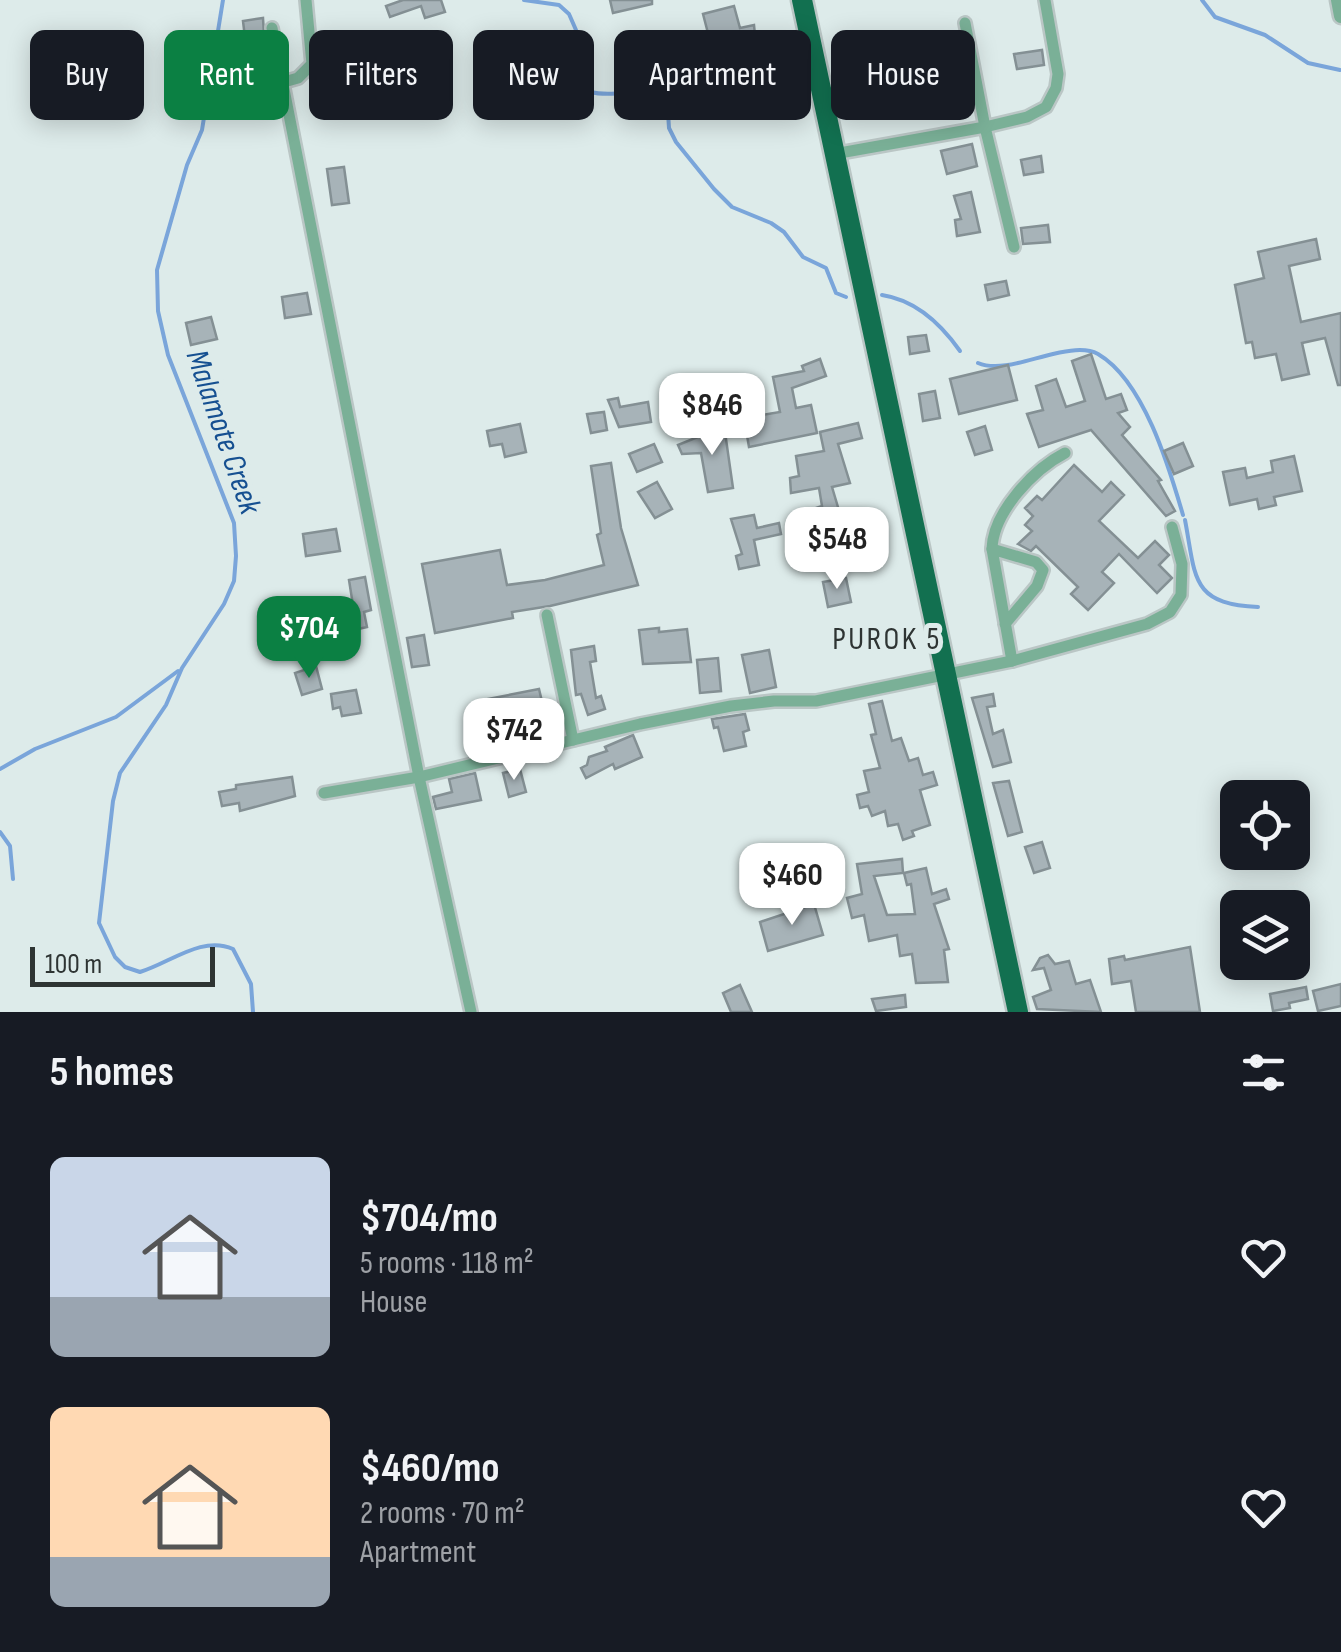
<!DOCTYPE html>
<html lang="en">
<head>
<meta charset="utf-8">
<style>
  :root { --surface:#171b24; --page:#20242c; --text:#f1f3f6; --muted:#9ea1a6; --accent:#0b8043 }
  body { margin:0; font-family:"Sofia Sans Condensed",sans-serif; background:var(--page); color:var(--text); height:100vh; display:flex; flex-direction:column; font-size:38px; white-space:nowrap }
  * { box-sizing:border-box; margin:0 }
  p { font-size:32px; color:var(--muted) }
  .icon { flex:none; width:55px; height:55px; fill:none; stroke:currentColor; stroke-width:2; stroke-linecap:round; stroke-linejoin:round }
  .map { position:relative; height:1012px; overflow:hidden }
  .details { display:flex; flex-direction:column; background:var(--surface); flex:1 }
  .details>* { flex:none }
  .banner { position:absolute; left:30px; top:30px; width:1282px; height:90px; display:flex; gap:20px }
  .fabs { position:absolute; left:1220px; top:780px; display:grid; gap:20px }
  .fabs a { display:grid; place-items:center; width:90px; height:90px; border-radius:15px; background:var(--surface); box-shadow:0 5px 25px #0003; font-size:50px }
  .scale { position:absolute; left:30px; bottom:25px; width:185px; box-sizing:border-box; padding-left:10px; border:5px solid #2e3433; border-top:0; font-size:28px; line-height:35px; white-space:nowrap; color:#2e3433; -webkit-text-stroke:8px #ddebea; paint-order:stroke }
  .price { position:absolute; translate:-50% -85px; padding:0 22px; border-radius:20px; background:#fff; color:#222; font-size:32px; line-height:65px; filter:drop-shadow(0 2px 5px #0008) }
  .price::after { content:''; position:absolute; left:50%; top:60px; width:30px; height:22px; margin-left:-15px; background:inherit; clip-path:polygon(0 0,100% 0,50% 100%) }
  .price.active { background:var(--accent); color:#fff }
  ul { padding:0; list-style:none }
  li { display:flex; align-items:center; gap:30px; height:250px; padding:0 50px }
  li span { display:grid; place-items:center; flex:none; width:280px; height:200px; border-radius:15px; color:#555 }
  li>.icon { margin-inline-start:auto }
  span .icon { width:120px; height:120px; fill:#fffc; stroke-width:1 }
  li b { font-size:42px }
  h2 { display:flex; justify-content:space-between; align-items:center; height:120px; padding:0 50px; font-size:42px }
  .tag { padding:0 35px; border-radius:15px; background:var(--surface); box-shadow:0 5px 25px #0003; font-size:35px; line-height:90px }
  .tag.active { background:var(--accent); color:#fff }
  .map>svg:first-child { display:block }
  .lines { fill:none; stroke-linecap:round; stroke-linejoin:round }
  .stream { stroke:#7aa5da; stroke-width:4 }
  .building { fill:#a7b3b8; stroke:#849094; stroke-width:2.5 }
  .minor-casing { stroke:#bac6c5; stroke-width:16 }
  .tertiary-casing { stroke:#bac6c5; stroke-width:19 }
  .trunk-casing { stroke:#bac6c5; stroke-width:25 }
  .minor { stroke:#7ab097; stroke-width:11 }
  .tertiary { stroke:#7ab097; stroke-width:14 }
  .trunk { stroke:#127050; stroke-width:20 }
  .labels { text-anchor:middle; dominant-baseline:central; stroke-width:10; stroke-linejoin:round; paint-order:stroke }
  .water-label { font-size:32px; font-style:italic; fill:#165091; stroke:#ddebea }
  .neighbourhood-label { font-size:32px; letter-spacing:2.5px; fill:#2e3433; stroke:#ddebea }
</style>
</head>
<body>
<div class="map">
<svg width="1341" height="1012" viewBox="0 0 1341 1012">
  <rect width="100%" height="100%" fill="#ddebea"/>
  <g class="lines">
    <!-- stream -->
    <g class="stream">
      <path d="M223 0 202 130 187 165 157 270 158 311 168 355 234 523 236 556 234 581 224 604 182 668 166 705 120 773 113 801 99 923 115 957 125 967 140 972C170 963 202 935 233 949L251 984 253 1012"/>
      <path d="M524 0 559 5 569 14 576 30V40L563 62C572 109 625 90 659 90L667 97 669 128 676 142 714 189 732 207 771 223 784 232 803 257 826 268 836 293 846 297"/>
      <path d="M1202 0 1215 17 1265 35 1308 63 1340 70"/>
      <path d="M882 295C915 300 941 324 960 351"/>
      <path d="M978 363C999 372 1030 359 1053 354 1066 351 1085 347 1098 354 1144 381 1169 467 1183 515"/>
      <path d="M1185 520C1196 577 1190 604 1258 607"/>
      <path d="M0 769 35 749 116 717 178 671"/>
      <path d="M0 832 10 846 13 879"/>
    </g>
  </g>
  <!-- building -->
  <g class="building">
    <path d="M403 0H441L445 12 425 18 421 6 390 17 386 6Z"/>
    <path d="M610 0H652V4L613 13Z"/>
    <path d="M734 6 740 28 754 25 758 65 738 68 698 83 693 70 745 50 690 54 689 43 710 41 703 14Z"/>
    <path d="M263 18 264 35 245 38 243 21Z"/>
    <path d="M1042 50 1044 65 1017 69 1014 54Z"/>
    <path d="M893 83 897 102 880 105 879 99 874 100 871 86Z"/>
    <path d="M972 144 977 166 947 174 941 151Z"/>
    <path d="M1041 156 1043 172 1024 175 1021 160Z"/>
    <path d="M344 167 349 203 332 205 327 169Z"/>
    <path d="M971 192 980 232 957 236 955 220 961 219 954 196Z"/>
    <path d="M1048 225 1050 242 1023 244 1021 228Z"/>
    <path d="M1316 239 1320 259 1289 266 1301 322 1341 313V385H1338L1325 338 1302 343 1309 374 1282 380 1276 354 1255 358 1252 342 1246 343 1235 285 1264 278 1258 252Z"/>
    <path d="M1006 281 1009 295 988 300 985 285Z"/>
    <path d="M307 293 311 314 285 318 282 297Z"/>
    <path d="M211 317 217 339 191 345 186 323Z"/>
    <path d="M926 335 929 351 910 354 908 337Z"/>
    <path d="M1091 354 1106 399 1121 394 1127 410 1118 413 1130 427 1122 435 1161 480 1158 481 1175 511 1166 516 1091 430 1039 447 1027 414 1043 410 1036 386 1056 379 1066 407 1085 401 1072 361Z"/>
    <path d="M820 359 826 376 792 388 796 408 811 405 817 433 749 447 744 418 780 412 773 377 804 371 802 366Z"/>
    <path d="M1008 365 1017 400 959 414 950 379Z"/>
    <path d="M935 391 940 418 923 421 919 394Z"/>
    <path d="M618 398 620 407 648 402 651 422 619 427 608 400Z"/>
    <path d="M604 412 607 430 591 433 587 414Z"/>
    <path d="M858 423 862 438 838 444 850 483 832 487 843 524 821 531 813 509 822 506 819 488 791 493 790 478 799 476 796 456 824 451 820 432Z"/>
    <path d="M520 424 526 452 505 457 502 444 490 446 487 431Z"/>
    <path d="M709 426 710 433 725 432 733 488 708 492 701 453 682 454 678 445 698 437 697 427Z"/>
    <path d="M985 426 992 450 975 455 967 432Z"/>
    <path d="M1183 443 1193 466 1174 474 1164 451Z"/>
    <path d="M654 444 662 462 637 472 629 454Z"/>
    <path d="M1294 456 1302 491 1274 497 1276 505 1259 509 1257 499 1230 505 1223 472 1245 468 1247 478 1273 472 1271 461Z"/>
    <path d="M611 463 621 528 638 585 550 606 512 612 513 618 435 633 422 564 500 550 507 585 545 580 604 565 597 535 601 533 591 466Z"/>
    <path d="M1074 465 1102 492 1111 482 1124 495 1099 521 1138 558 1155 541 1169 555 1159 565 1172 578 1157 593 1119 554 1102 572 1114 583 1088 610 1071 594 1078 587 1036 546 1031 551 1018 544 1032 531 1025 525 1033 516 1025 508 1037 496 1042 500Z"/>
    <path d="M657 482 672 509 655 518 638 492Z"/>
    <path d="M754 515 757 528 779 523 781 534 754 540 759 565 739 569 736 556 742 554 731 519Z"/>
    <path d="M336 529 340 551 306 556 303 534Z"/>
    <path d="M365 577 371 610 364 612 367 627 354 630 353 625 330 636 324 622 334 617 336 622 355 618 349 580Z"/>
    <path d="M846 578 851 602 828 607 823 582Z"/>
    <path d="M659 628V632L687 629 691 662 643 664 639 630Z"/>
    <path d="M424 635 429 665 412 667 407 638Z"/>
    <path d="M594 646 596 661 590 662 596 698 601 696 605 709 588 715 581 694 576 695 571 650Z"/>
    <path d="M769 650 776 687 750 693 742 655Z"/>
    <path d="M718 658 721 691 700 693 697 660Z"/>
    <path d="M316 666 322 689 302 695 295 673Z"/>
    <path d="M539 689 545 714 550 713 552 727 537 730 534 710 519 714 517 708 497 714 500 739 482 741 481 726 485 725 478 701Z"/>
    <path d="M356 690 361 713 342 716 340 707 333 709 331 694Z"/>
    <path d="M993 694 995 706 987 707 993 734 1003 730 1011 762 993 767 972 698Z"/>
    <path d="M882 701 892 741 901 738 909 761 918 758 923 775 933 772 937 785 920 790 930 825 912 831 914 836 903 840 898 824 888 826 885 811 872 816 868 806 860 808 857 795 869 792 864 771 880 768 871 735 876 734 869 704Z"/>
    <path d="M745 714 749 730 743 732 746 746 724 751 718 727 714 728 712 719Z"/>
    <path d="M633 735 642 757 615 769 613 764 586 778 581 768 587 765 589 757 607 751 605 747Z"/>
    <path d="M520 769 526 792 509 797 503 773Z"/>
    <path d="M475 773 481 800 436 809 433 797 452 792 449 779Z"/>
    <path d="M292 777 295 796 240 811 239 803 222 806 219 792 236 789V785Z"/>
    <path d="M1009 781 1022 832 1008 836 993 783Z"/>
    <path d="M1042 842 1050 868 1034 873 1025 847Z"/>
    <path d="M902 859 903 873 874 876 887 915 915 914 911 884 907 885 904 873 926 868 932 894 946 889 949 899 934 904 949 949 944 950 948 982 916 983 912 954 900 956 897 935 869 941 864 915 852 918 847 898 862 894 857 864Z"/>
    <path d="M814 904 823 935 768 951 760 922Z"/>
    <path d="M1190 947 1200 1012H1136L1131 981 1112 984 1109 959 1124 956 1125 960Z"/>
    <path d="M1048 955 1055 964 1069 961 1076 984 1090 980 1101 1012 1037 1009 1033 997 1051 990 1044 968 1033 970 1040 958Z"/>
    <path d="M1341 984V1006L1318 1011 1313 991Z"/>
    <path d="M740 985 752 1012H731L723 993Z"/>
    <path d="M1306 987 1308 999 1289 1003 1290 1008 1273 1011 1270 994Z"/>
    <path d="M905 995 906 1007 876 1011 872 999Z"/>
  </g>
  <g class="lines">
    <defs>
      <g id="minor">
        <path d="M965 23 985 127 1014 247"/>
        <path d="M272 28 419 777 471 1012"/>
        <path d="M284 82 298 78 312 64 306 0"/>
        <path d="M834 154 985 127 1027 117 1046 107 1056 88 1058 74 1045 0"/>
        <path d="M992 549C993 512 1034 469 1065 453"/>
        <path d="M547 615 573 740"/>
        <path d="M1005 624 1037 586 1043 570 1036 562 992 549 1012 661"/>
        <path d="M324 793 419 777 640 724 731 706 774 701H816L1012 661 1147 624 1170 612 1181 595 1182 564 1172 527"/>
      </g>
      <path id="tertiary" d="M1338 0 1341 16"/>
      <path id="trunk" d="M802 0 1018 1012"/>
    </defs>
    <!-- minor casing -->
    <use href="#minor" class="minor-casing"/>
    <!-- tertiary casing -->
    <use href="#tertiary" class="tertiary-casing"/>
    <!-- trunk casing -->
    <use href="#trunk" class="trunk-casing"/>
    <!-- minor -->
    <use href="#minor" class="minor"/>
    <!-- tertiary -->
    <use href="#tertiary" class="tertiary"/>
    <!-- trunk -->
    <use href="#trunk" class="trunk"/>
  </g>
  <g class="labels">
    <!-- water labels -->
    <g class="water-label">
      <text transform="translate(223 432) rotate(71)">Malamote Creek</text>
    </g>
    <!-- neighbourhood labels -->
    <g class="neighbourhood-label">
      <text x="887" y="639">PUROK 5</text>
    </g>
  </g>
</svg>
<div class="fabs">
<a><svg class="icon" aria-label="locate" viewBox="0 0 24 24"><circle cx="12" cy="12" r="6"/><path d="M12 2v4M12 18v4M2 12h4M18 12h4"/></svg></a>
<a><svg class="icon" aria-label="layers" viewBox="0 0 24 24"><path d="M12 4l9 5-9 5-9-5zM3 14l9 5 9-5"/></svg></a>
</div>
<div class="scale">100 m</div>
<b class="price" style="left:712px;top:458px">$846</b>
<b class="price" style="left:837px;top:592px">$548</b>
<b class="price active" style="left:309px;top:681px">$704</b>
<b class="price" style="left:514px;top:783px">$742</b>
<b class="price" style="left:792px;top:928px">$460</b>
<div class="banner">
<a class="tag">Buy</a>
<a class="tag active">Rent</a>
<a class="tag">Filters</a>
<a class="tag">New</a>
<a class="tag">Apartment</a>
<a class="tag">House</a>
</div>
</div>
<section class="details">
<h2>5 homes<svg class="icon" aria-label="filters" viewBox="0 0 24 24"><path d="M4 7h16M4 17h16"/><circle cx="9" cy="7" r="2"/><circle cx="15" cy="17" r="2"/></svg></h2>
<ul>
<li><span style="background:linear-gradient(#c9d6e8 70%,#9aa5b1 0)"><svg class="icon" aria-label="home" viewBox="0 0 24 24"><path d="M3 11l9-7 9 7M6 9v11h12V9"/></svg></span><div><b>$704/mo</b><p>5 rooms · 118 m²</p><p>House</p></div><svg class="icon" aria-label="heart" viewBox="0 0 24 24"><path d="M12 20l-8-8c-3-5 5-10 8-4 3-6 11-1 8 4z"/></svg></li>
<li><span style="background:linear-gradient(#ffd9b3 75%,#9aa5b1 0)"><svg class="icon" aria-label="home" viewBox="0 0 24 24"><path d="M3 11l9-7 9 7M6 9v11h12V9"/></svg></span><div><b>$460/mo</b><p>2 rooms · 70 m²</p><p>Apartment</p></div><svg class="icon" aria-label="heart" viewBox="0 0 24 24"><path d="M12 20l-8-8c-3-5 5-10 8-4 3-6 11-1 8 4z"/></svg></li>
</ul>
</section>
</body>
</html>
